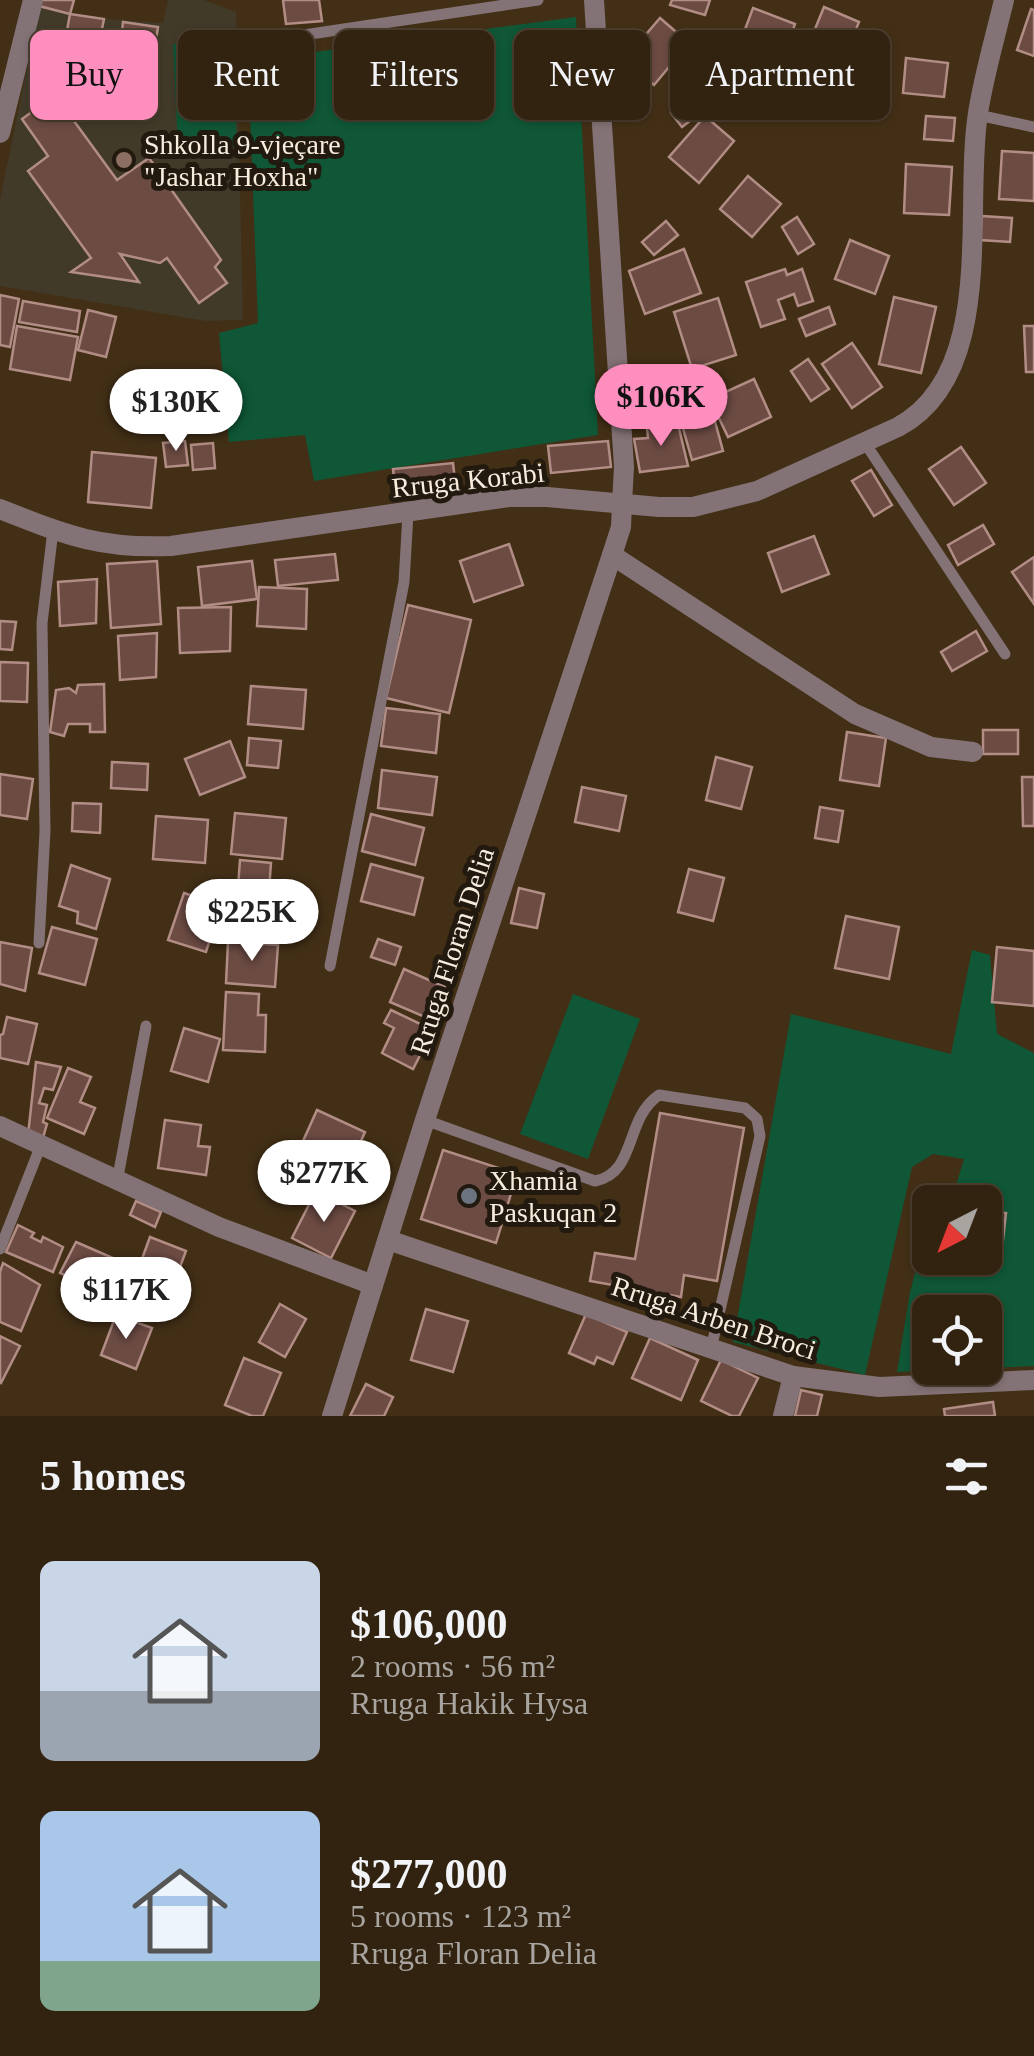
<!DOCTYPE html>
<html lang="en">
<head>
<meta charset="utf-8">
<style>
  :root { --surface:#322310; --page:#3a2b19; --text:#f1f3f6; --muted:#a8a49f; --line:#4d4030; --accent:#fe8ebe }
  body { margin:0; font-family:Georgia,serif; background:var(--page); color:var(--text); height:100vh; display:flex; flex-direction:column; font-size:38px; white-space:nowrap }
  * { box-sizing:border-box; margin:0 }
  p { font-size:32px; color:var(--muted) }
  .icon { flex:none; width:55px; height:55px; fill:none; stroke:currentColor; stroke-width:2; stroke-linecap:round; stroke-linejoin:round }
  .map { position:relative; height:1416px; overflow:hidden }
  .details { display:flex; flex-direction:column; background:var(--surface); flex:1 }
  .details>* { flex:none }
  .banner { position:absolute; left:30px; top:30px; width:975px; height:90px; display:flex; gap:20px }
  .needle { width:65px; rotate:222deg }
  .buttons { position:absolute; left:912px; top:1185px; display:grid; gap:20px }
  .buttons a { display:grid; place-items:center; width:90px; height:90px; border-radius:15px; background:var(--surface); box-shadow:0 2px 8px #0004,0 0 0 2px var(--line); font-size:50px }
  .price { position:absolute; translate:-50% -85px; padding:0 22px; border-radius:35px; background:#fff; color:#222; font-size:32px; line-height:65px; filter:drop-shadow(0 2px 5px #0008) }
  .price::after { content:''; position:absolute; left:50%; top:60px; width:30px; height:22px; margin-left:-15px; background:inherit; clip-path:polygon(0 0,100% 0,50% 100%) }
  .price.selected { background:var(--accent); color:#111 }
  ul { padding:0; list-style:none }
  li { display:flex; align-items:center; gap:30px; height:250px; padding:0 40px }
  li span { display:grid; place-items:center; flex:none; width:280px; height:200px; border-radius:15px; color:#555 }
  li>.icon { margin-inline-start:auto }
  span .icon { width:120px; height:120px; fill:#fffc; stroke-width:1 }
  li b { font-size:42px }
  h2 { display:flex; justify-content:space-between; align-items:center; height:120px; padding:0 40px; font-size:42px }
  .chip { padding:0 35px; border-radius:15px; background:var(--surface); box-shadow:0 2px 8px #0004,0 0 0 2px var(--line); font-size:35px; line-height:90px }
  .chip.selected { background:var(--accent); color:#111 }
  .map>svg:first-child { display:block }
  .education { fill:#413a29 }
  .green { fill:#0f5736; fill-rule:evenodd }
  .building { fill:#6c4b43; stroke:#b28d85; stroke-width:2.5 }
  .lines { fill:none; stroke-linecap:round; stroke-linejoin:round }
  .service { stroke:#847376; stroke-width:11 }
  .minor { stroke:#847376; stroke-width:20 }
  .tertiary { stroke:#847376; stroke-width:20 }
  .education-dot { fill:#8d6e63; stroke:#22190f; stroke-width:4 }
  .worship-dot { fill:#6b7280; stroke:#22190f; stroke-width:4 }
  .labels { text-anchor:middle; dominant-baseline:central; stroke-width:10; stroke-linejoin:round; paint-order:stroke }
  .poi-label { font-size:28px; fill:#f8ecdd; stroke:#22190f; text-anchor:start }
  .street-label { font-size:28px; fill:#f8ecdd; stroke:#22190f }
</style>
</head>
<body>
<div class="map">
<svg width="1034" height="1416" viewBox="0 0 1034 1416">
  <rect width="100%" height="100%" fill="#422f16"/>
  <!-- education -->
  <path class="education" d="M168 0H204L236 12 243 320 206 321 0 286V200L39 8 104 19 163 23Z"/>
  <!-- green -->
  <g class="green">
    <path d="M576 17 598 435 314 481 305 435 229 442 219 333 258 323 248 61Z"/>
    <path d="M232 41 237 146 178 148 173 44Z"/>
    <path d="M972 950 990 955 997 1034 1034 1053V1366L897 1372 910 1292 923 1243 930 1244V1258L1000 1267 1005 1213 985 1211V1202H951L964 1159 933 1154 912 1167 865 1375 733 1342 791 1014 951 1054ZM930 1312H985V1368H930Z"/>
    <path d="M573 994 640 1019 588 1159 520 1134Z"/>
  </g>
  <!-- building -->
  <g class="building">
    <path d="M41 0H74L70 14 39 6Z"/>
    <path d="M283 0H319L322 21 286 24Z"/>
    <path d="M672 0H710L705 15 670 5Z"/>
    <path d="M824 7 859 22 839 71 804 56Z"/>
    <path d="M753 8 795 24 784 56 741 40Z"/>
    <path d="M1031 9 1034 10V56L1017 50Z"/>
    <path d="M70 14 104 19 102 29 122 32 123 22 158 27 145 113 69 101 75 66 61 64Z"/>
    <path d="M660 18 689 43 654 85 624 60Z"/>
    <path d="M742 53 763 71 767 66 778 75 744 117 711 90Z"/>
    <path d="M906 58 948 63 944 97 903 93Z"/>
    <path d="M695 94 707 108 682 127 671 113Z"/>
    <path d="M50 99 60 112 66 110 117 180 149 158 221 260 215 267 227 283 199 303 167 258 160 263 120 254 139 282 71 272 91 258 28 171 48 156 22 119Z"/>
    <path d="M705 116 734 141 699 183 669 157Z"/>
    <path d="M926 116 955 118 953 141 924 139Z"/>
    <path d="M1002 151 1034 153V201L999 199Z"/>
    <path d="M906 164 952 167 949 215 904 213Z"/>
    <path d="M748 176 781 204 752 237 720 209Z"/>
    <path d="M982 216 1012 218 1010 242 980 240Z"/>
    <path d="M797 217 814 244 798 254 782 227Z"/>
    <path d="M666 221 678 235 654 255 642 242Z"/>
    <path d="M850 240 889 256 875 294 835 279Z"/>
    <path d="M684 249 701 293 645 314 629 271Z"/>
    <path d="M785 269 787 275 802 269 813 301 798 306 794 294 778 300 785 319 761 327 746 282Z"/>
    <path d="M0 295 19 299 10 347 0 345Z"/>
    <path d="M894 297 936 307 921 373 879 364Z"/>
    <path d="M718 298 736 355 692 369 674 312Z"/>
    <path d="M23 301 80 311 77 332 19 322Z"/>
    <path d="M829 307 835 324 806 336 799 319Z"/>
    <path d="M88 310 116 317 106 357 78 350Z"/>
    <path d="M17 326 78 337 70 380 10 369Z"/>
    <path d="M1024 326H1034V372H1026Z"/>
    <path d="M852 343 882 387 852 408 822 364Z"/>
    <path d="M808 359 829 389 811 401 791 371Z"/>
    <path d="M754 379 771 417 728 437 710 399Z"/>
    <path d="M710 403 723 451 692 460 678 411Z"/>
    <path d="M678 424 688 466 640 472 634 439 648 438 647 428Z"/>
    <path d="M185 441 188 465 166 467 163 443Z"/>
    <path d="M608 441 611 467 551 473 548 446Z"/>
    <path d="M213 443 215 468 193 470 191 445Z"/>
    <path d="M961 447 986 483 954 505 929 469Z"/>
    <path d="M92 452 156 458 151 508 88 502Z"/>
    <path d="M453 463 456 489 396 495 393 469Z"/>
    <path d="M871 470 892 505 874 516 852 481Z"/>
    <path d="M983 525 994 544 958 565 948 545Z"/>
    <path d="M814 536 829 574 782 592 768 553Z"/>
    <path d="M509 544 523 585 474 602 460 561Z"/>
    <path d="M335 554 338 580 278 586 275 560Z"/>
    <path d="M1034 557V604L1012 572Z"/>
    <path d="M157 561 161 624 111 628 107 564Z"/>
    <path d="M252 561 257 599 202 606 198 567Z"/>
    <path d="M97 579 96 623 60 626 58 582Z"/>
    <path d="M259 587 307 589 306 629 257 626Z"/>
    <path d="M408 605 471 620 449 713 386 698Z"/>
    <path d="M231 607 230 651 180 653 178 608Z"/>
    <path d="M0 621 16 622 12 650 0 649Z"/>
    <path d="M976 631 987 651 952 671 941 652Z"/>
    <path d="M157 633 156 677 120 680 118 636Z"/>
    <path d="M0 662 28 663 27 702 0 701Z"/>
    <path d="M104 684 105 732H90V724H68L64 736 50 732 56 690 69 688 76 693 78 685Z"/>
    <path d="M251 686 306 690 303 729 248 724Z"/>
    <path d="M386 708 440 714 436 753 381 746Z"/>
    <rect x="983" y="730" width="35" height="24"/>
    <path d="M847 732 886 738 879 786 840 780Z"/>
    <path d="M249 738 281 741 278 768 247 765Z"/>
    <path d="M230 741 245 777 200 795 185 759Z"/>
    <path d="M716 757 752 767 741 809 706 800Z"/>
    <path d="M112 762 148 764 147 790 111 788Z"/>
    <path d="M382 770 437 777 432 815 378 808Z"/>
    <path d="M0 774 33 779 27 819 0 815Z"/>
    <path d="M1022 777H1034V826H1023Z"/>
    <path d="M582 787 626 796 619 831 575 822Z"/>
    <path d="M73 803 101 804 100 833 72 831Z"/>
    <path d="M820 807 843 811 838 842 815 838Z"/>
    <path d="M235 813 286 818 282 859 231 854Z"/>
    <path d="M371 814 424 828 415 865 362 851Z"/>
    <path d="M156 816 208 820 205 863 153 859Z"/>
    <path d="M240 860 271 863 269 890 238 887Z"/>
    <path d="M371 864 423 878 414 915 361 901Z"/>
    <path d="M71 865 110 879 96 929 77 923 78 912 59 906Z"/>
    <path d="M689 869 724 878 713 921 678 912Z"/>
    <path d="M519 888 544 894 537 928 511 923Z"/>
    <path d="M184 893 221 905 206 952 168 940Z"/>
    <path d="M846 916 899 927 889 979 835 968Z"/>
    <path d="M52 927 97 939 85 985 39 973Z"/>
    <path d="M378 939 401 947 395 965 371 957Z"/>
    <path d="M0 942 32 948 25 991 0 984Z"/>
    <path d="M228 942 278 945 275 987 226 983Z"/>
    <path d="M997 947 1034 951V1006L992 1002Z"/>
    <path d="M404 969 447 988 432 1020 390 1002Z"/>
    <path d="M226 992 259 994 258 1015H266L265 1052 223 1050Z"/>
    <path d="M391 1010 433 1030 413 1069 382 1053 394 1028 384 1023Z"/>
    <path d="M7 1017 37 1024 28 1064 0 1058V1035L3 1034Z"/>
    <path d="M184 1028 220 1039 208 1082 171 1071Z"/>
    <path d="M36 1062 61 1067 53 1090 44 1088 39 1103 47 1105 43 1122 47 1124 42 1141 28 1135Z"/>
    <path d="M68 1068 91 1077 80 1102 95 1108 84 1134 47 1118Z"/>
    <path d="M317 1110 365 1132 347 1172 299 1150Z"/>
    <path d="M660 1113 744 1128 717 1281 684 1275 681 1297 590 1281 595 1253 635 1259Z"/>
    <path d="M165 1120 201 1125 198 1146 210 1147 206 1175 158 1168Z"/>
    <path d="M443 1150 517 1174 496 1243 421 1219Z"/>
    <path d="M316 1191 355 1211 331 1258 292 1238Z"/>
    <path d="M136 1201 161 1212 155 1227 130 1215Z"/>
    <path d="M985 1211 1006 1213 1000 1267 945 1262V1258H985Z"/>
    <path d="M18 1225 34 1233 31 1237 41 1242 43 1237 63 1247 53 1272 6 1252Z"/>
    <path d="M150 1237 186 1251 171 1291 135 1278Z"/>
    <path d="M76 1242 122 1262 109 1294 97 1288 93 1297 79 1290 82 1283 60 1273Z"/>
    <path d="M3 1263 40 1285 21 1331 0 1322V1272Z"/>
    <path d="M280 1304 306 1319 285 1357 259 1342Z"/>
    <path d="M426 1309 468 1321 453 1372 411 1360Z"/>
    <path d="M586 1314 627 1332 613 1364 597 1357 594 1364 569 1353Z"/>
    <path d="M116 1315 152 1328 136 1369 101 1355Z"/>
    <path d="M0 1336 20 1346 1 1383 0 1382Z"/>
    <path d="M650 1338 698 1360 681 1400 632 1378Z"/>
    <path d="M244 1358 281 1373 263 1416H252L225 1405Z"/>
    <path d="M721 1360 758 1378 739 1416H732L701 1401Z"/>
    <path d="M366 1384 393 1397 384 1416H350Z"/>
    <path d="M801 1390 822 1395 817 1416H795Z"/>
    <path d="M993 1402 995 1416H945L944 1409Z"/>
  </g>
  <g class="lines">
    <!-- service -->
    <g class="service">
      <path d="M297 36 538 0"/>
      <path d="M978 115 1034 127"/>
      <path d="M865 443 1005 654"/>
      <path d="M39 943 45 831 42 623 53 530"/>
      <path d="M330 966 404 582 408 514"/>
      <path d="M425 1120 595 1181C637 1173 624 1119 659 1095L745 1108 757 1119 760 1136 711 1349"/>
      <path d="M117 1182 146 1026"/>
      <path d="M0 1249 41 1145"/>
    </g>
    <!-- minor -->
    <g class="minor">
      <path d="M594 0 624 467 622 503"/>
      <path d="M0 133 33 0"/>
      <path d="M612 555 855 714 931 747 973 752"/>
      <path d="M0 1126 219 1227 373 1285"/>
      <path d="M783 1416 793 1376"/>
    </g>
    <!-- tertiary -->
    <g class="tertiary">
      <path d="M0 509C66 535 99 549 171 546L509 497H547L659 507H693L757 491 898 427C998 373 963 209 978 113 984 75 995 38 1004 0"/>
      <path d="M388 1240 793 1376 879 1387 1034 1380"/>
      <path d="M332 1416 425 1120 612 555 621 527 622 503"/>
    </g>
  </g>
  <!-- markers -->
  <circle class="education-dot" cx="124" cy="160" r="10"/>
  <circle class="worship-dot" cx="469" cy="1196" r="10"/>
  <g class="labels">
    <!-- poi labels -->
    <g class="poi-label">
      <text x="144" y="144">Shkolla 9-vjeçare<tspan x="144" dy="32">"Jashar Hoxha"</tspan></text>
      <text x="489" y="1180">Xhamia<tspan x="489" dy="32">Paskuqan 2</tspan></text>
    </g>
    <!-- street labels -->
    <g class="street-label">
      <text transform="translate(468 480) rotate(-6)">Rruga Korabi</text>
      <text transform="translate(452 951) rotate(-72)">Rruga Floran Delia</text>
      <text transform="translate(714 1318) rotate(18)">Rruga Arben Broci</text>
    </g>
  </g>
</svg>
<div class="buttons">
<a><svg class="needle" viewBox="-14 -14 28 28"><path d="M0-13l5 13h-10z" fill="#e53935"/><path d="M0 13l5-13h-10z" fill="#a8a49f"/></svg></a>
<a><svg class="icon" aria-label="locate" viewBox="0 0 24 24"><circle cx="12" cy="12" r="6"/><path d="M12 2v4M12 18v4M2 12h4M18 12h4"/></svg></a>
</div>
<b class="price selected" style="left:661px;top:449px">$106K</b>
<b class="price" style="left:176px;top:454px">$130K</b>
<b class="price" style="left:252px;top:964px">$225K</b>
<b class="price" style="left:324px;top:1225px">$277K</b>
<b class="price" style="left:126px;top:1342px">$117K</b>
<div class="banner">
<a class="chip selected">Buy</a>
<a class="chip">Rent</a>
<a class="chip">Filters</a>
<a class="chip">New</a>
<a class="chip">Apartment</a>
</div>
</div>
<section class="details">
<h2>5 homes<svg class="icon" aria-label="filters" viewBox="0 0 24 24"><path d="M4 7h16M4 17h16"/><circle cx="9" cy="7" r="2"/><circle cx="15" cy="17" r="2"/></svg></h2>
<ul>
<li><span style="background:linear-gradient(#c9d6e8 65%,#9aa5b1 0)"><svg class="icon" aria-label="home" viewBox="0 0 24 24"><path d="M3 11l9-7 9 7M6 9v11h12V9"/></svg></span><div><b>$106,000</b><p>2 rooms · 56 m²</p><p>Rruga Hakik Hysa</p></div></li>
<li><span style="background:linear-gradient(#a9c7e8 75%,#7fa58c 0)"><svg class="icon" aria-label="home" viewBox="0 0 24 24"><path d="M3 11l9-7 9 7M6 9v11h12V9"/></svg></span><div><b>$277,000</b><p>5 rooms · 123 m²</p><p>Rruga Floran Delia</p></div></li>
</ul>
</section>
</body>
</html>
